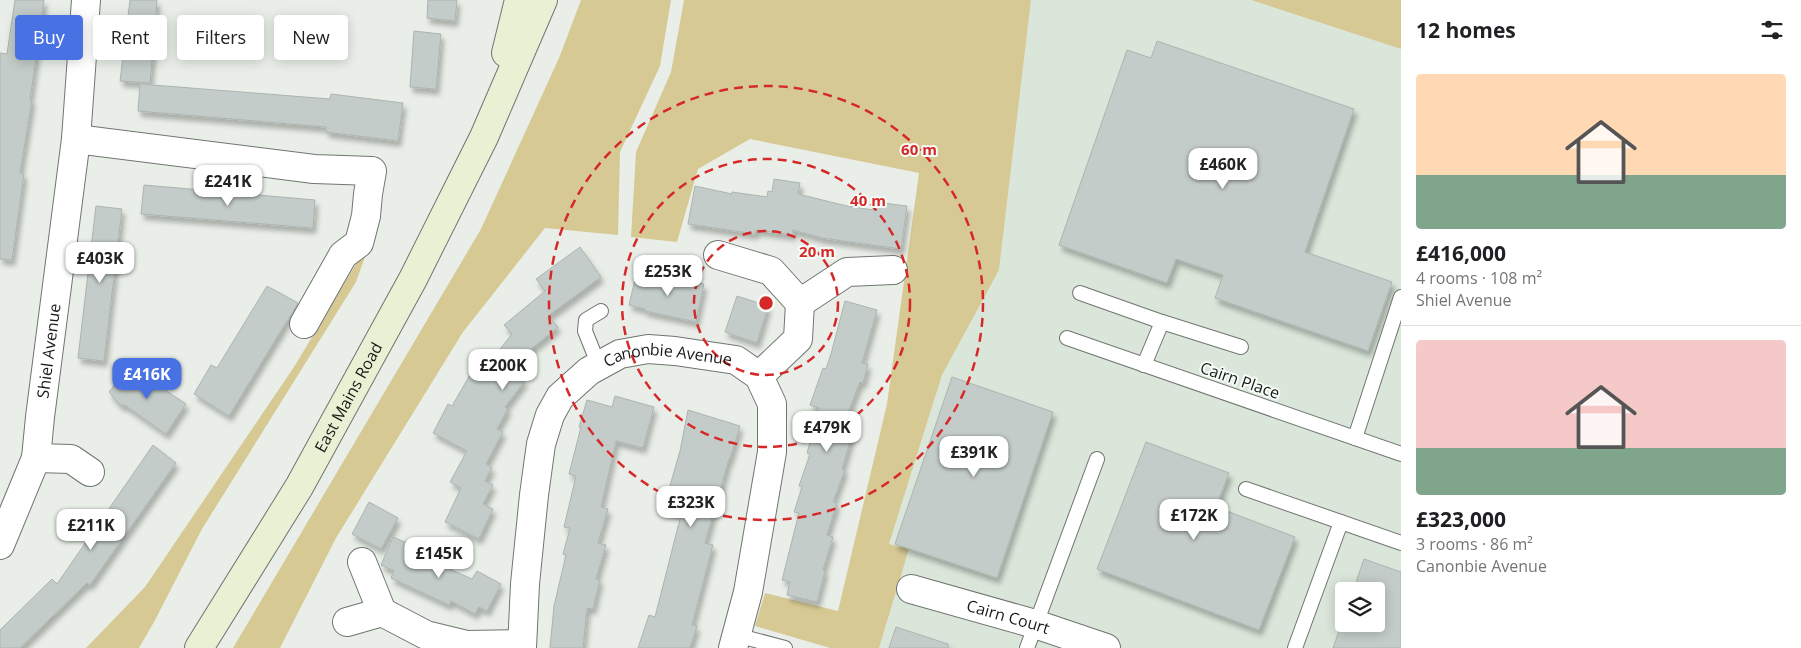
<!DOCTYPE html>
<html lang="en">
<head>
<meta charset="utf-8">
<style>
  :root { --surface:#fff; --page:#f2f2f2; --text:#202124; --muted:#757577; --line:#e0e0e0; --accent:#4871e3 }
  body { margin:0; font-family:"Open Sans",sans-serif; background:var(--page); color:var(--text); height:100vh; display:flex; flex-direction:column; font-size:19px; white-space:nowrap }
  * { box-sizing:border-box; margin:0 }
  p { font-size:16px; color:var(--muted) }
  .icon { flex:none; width:28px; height:28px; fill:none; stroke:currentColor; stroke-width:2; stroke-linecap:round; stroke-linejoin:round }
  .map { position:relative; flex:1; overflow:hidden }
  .sheet { display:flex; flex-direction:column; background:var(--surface); width:400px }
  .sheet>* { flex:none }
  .banner { position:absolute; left:15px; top:15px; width:475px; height:45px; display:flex; gap:10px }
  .controls { position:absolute; left:1335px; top:582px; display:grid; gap:10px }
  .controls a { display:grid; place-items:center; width:50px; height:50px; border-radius:5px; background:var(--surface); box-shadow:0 2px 12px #0003; font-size:25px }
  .price { position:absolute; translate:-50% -42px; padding:0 11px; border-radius:10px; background:#fff; color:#222; font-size:16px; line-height:32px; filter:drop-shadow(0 1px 2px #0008) }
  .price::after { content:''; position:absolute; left:50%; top:30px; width:15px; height:11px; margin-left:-8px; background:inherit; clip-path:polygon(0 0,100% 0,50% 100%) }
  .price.on { background:var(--accent); color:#fff }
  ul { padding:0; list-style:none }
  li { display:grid; align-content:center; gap:10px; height:265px; padding:0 15px }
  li+li { border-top:1px solid var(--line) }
  li span { display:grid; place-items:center; height:155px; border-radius:5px; color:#555 }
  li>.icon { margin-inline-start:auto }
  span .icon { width:90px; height:90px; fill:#fffc; stroke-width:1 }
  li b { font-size:21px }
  h2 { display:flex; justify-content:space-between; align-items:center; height:60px; padding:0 15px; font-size:21px }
  .pill { padding:0 18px; border-radius:5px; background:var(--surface); box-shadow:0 2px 12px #0003; font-size:18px; line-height:45px }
  .pill.on { background:var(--accent); color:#fff }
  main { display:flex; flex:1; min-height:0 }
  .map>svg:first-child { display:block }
  .built { fill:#dae6da; fill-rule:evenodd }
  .green { fill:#d6c994 }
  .building { fill:#c3ccc8; stroke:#acb4b1; filter:url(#shadow) }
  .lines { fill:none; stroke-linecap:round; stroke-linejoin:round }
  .service-casing { stroke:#707570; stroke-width:16 }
  .minor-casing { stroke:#707570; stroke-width:30 }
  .secondary-casing { stroke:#707570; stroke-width:30 }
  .service { stroke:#fff; stroke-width:14 }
  .minor { stroke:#fff; stroke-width:28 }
  .secondary { stroke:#e9f0d3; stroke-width:28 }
  .ring { fill:none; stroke:#d62828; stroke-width:2.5; stroke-dasharray:9 6 }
  .labels { text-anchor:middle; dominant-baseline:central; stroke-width:4; stroke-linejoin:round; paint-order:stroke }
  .street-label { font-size:16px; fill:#191b19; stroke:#f6fcf6 }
  .centre { fill:#d62828; stroke:#f6fcf6; stroke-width:2.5 }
  .ring-label { font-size:15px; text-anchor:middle; font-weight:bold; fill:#d62828; stroke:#f6fcf6; stroke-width:4; stroke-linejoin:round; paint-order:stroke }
</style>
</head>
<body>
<main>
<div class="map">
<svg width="1401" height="648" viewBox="0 0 1401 648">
  <defs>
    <filter id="shadow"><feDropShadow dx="3" dy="5.5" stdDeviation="2.5" flood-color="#0004"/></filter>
  </defs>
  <rect width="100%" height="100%" fill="#e9efe8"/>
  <!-- built -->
  <path class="built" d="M1031 0H1251L1401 49V648H879L909 549 889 544 942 375 999 270ZM1344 591H1376V624H1344Z"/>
  <!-- green -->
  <g class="green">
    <path d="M581 0H671L660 66 620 152 618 235 545 228 463 332 336 538 280 648H233L481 229 559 58Z"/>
    <path d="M684 0H1031L999 270 942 375 889 544 909 549 879 648H830L755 626 765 593 838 611 887 404 919 173 750 139 698 169 677 242 631 237 636 152 671 72Z"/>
    <path d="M1251 0H1401V49Z"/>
    <path d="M372 237 356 282 202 529 154 622 139 648H86L145 587 294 367Z"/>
  </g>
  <!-- building -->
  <g class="building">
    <path d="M15 0H44L30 100H32L20 173 24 174 12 260 0 259V53L7 54Z"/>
    <path d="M130 0H157L150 83 120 81Z"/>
    <path d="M428 0H457L455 21 427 18Z"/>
    <path d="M414 31 441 34 436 89 410 87Z"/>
    <path d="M1157 41 1354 109 1305 252 1392 282 1368 351 1215 298 1223 275 1176 259 1167 283 1059 245 1127 50 1151 58Z"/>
    <path d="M140 84 330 99 331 94 403 103 398 141 326 132V127L138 111Z"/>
    <path d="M774 179 800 183 798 194 847 206 874 210 875 202 907 206 901 249 822 238 793 230V235L756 230 755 234 688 224 695 186 732 194V192L767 197 768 191 772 192Z"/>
    <path d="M144 185 315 200 313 228 141 214Z"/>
    <path d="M96 206 122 209 104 361 78 358Z"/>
    <path d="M580 247 601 277 548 316 558 327 519 359 525 364 517 375 525 381 505 407 508 409 497 429 503 432 486 464 492 468 485 481 493 485 483 504 493 509 479 539 445 522 461 488 450 482 467 451 433 433 448 404 452 406 471 373 478 377 512 334 504 325 545 291 536 279Z"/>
    <path d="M636 275 673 283 674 278 704 284 696 322 645 311V309L629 305Z"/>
    <path d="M267 286 298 303 229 416 194 394 211 365 217 368Z"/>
    <path d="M737 296 768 306 757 343 725 332Z"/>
    <path d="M845 301 877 310 862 363 868 364 863 383 860 382 841 431 852 435 842 469 845 470 833 502 837 503 827 535 833 537 823 570 825 571 817 602 787 595 790 582 782 580 799 513 794 512 802 487 799 486 810 454 807 453 817 418 815 417 819 408 810 405 823 368 826 369 831 354Z"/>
    <path d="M129 366 186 404 166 434 126 406 120 405 109 392Z"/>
    <path d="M952 377 1053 412 997 578 895 544Z"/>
    <path d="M615 396 654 407 643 448 616 441 601 507 608 509 598 543 606 545 596 579H600L593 609 587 608 583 648H550L554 606 566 555 563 554 570 528 564 527 576 476 569 474 581 427H579L587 400 612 407Z"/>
    <path d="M688 410 740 426 730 459H729L705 543 713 545 692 625 697 626 690 648H638L649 615 655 617 681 515 663 510 680 451Z"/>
    <path d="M1146 442 1229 473 1216 507 1295 537 1259 630 1097 569Z"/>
    <path d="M153 445 176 463 90 585 87 583 20 648H0V630L52 579 57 584Z"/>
    <path d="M369 502 398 518 381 549 352 534Z"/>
    <path d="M393 537 419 548 416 554 472 579 477 571 501 584 487 611 479 607 475 614 451 601 449 605 391 578 394 571 381 565Z"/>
    <path d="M1364 559 1401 572V648H1333L1344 617V624H1376V591H1353Z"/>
    <path d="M896 627 948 644V648H889Z"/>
  </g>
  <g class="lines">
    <defs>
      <g id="service">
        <path d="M1080 293 1162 322 1144 365"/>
        <path d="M1162 322 1241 347"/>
        <path d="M1067 338 1401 454"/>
        <path d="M599 366 585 331 586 320 601 311"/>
        <path d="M1355 438 1401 297"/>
        <path d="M1246 489 1401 543"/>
        <path d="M736 635 785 648"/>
        <path d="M1027 648 1097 459"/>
        <path d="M1295 648 1341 522"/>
      </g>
      <g id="minor">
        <path d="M76 139 314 169 372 171 368 194 366 216 359 243 343 255 304 324"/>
        <path d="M718 255 771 271 800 303 847 272 893 270"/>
        <path d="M759 376 798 339 800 303"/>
        <path d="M36 458 71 459 90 472"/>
        <path id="s1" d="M0 545 36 458 40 417 76 139 86 0"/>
        <path d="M362 562 382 612"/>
        <path id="s2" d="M911 589 1035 624 1106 648"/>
        <path d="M347 622 382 612 426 635 467 645 522 644"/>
        <path id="s3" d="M522 648 525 584 534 495 541 444 550 415 560 397 589 371 620 354 648 349 675 351 736 360 759 376 772 404V452L748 592 733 648"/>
      </g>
      <g id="secondary">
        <path d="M506 53 519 0"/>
        <path id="s4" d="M199 648 299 487 413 279 484 137 543 0"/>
      </g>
    </defs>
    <!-- service casing -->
    <use href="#service" class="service-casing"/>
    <!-- minor casing -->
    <use href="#minor" class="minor-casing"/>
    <!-- secondary casing -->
    <use href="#secondary" class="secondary-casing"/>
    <!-- service -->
    <use href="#service" class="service"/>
    <!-- minor -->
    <use href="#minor" class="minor"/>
    <!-- secondary -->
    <use href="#secondary" class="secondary"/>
  </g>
  <!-- distance rings -->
  <g class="ring">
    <circle cx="766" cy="303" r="72"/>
    <circle cx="766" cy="303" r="144"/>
    <circle cx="766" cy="303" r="217"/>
  </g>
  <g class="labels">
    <!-- street labels -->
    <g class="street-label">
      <text stroke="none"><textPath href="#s1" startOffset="202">Shiel Avenue</textPath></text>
      <text stroke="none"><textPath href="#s3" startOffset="378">Canonbie Avenue</textPath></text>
      <text transform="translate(1240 380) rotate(19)">Cairn Place</text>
      <text stroke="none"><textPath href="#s4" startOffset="292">East Mains Road</textPath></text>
      <text stroke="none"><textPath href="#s2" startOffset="101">Cairn Court</textPath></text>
    </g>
  </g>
  <circle cx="766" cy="303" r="8" class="centre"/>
  <g class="ring-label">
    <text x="919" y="155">60 m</text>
    <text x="868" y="206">40 m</text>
    <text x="817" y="257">20 m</text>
  </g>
</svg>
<div class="controls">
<a><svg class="icon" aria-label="layers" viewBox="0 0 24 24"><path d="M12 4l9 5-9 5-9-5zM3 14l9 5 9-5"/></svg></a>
</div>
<b class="price" style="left:1223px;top:190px">£460K</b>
<b class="price" style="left:228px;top:207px">£241K</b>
<b class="price" style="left:100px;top:284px">£403K</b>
<b class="price" style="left:668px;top:297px">£253K</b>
<b class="price" style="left:503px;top:391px">£200K</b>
<b class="price on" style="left:147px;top:400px">£416K</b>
<b class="price" style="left:827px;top:453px">£479K</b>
<b class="price" style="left:974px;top:478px">£391K</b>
<b class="price" style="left:691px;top:528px">£323K</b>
<b class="price" style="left:1194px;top:541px">£172K</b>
<b class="price" style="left:91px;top:551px">£211K</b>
<b class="price" style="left:439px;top:579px">£145K</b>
<div class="banner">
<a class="pill on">Buy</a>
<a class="pill">Rent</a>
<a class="pill">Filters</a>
<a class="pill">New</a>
</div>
</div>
<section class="sheet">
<h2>12 homes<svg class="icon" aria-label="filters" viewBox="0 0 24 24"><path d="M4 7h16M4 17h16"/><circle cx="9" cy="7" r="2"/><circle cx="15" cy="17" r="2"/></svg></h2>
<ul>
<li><span style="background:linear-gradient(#ffd9b3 65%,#7fa58c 0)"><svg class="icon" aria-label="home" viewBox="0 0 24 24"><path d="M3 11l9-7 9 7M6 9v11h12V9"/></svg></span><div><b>£416,000</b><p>4 rooms · 108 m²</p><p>Shiel Avenue</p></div></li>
<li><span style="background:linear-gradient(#f6c9c9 70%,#7fa58c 0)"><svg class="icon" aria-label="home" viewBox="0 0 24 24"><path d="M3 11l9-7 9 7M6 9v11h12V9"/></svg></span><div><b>£323,000</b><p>3 rooms · 86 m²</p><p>Canonbie Avenue</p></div></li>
</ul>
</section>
</main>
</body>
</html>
